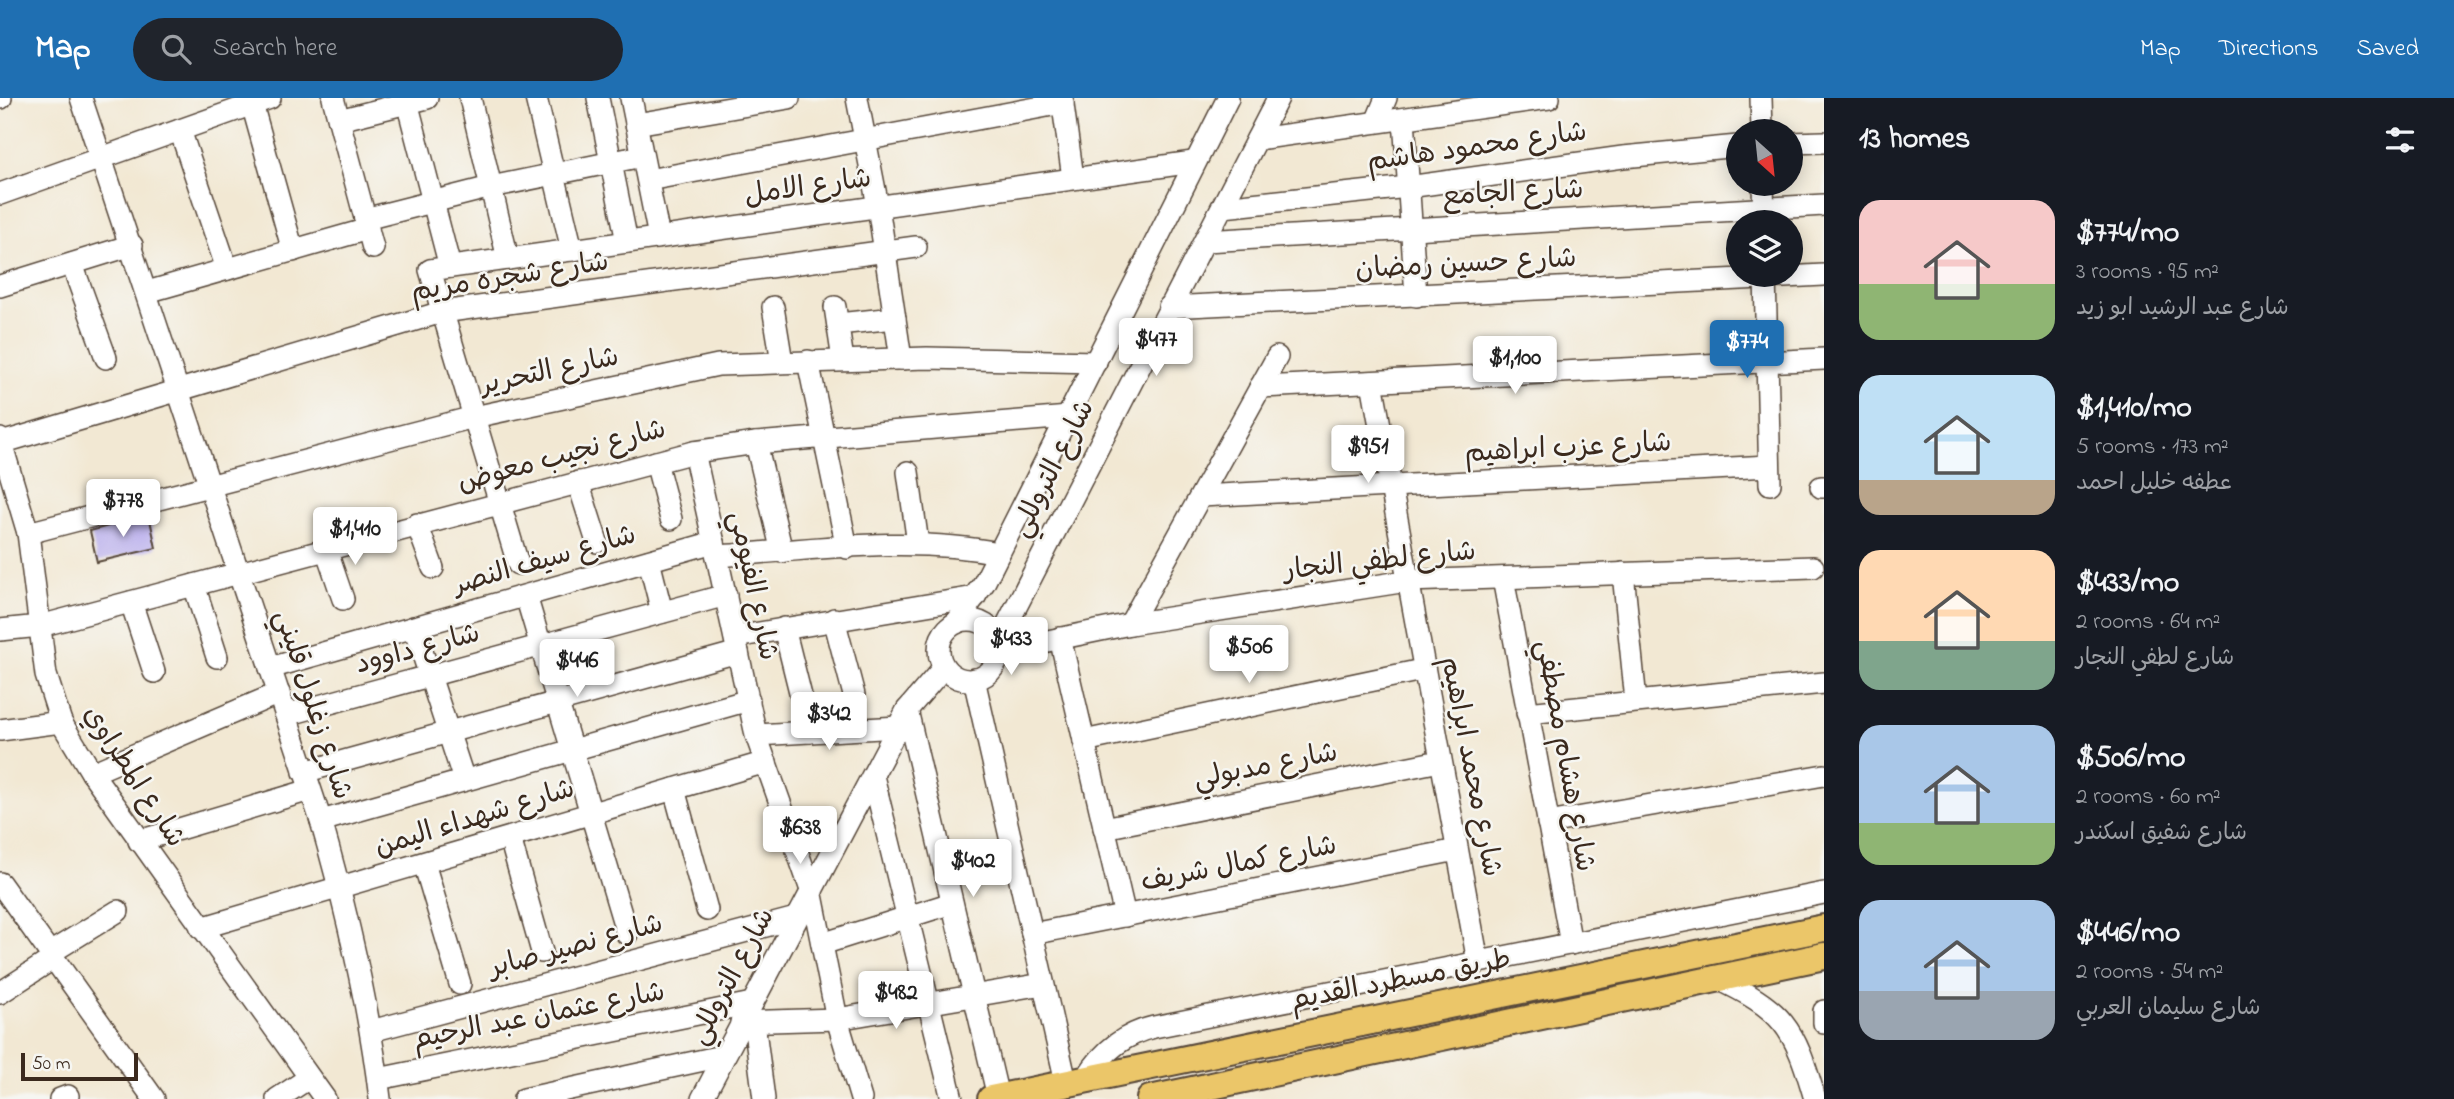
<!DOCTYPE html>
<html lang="en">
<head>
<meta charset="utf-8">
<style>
  :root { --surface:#171b24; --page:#20242c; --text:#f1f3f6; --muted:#9ea1a6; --accent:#1f6fb2 }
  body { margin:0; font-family:"Indie Flower","Playpen Sans Arabic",sans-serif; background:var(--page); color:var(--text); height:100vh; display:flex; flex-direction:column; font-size:26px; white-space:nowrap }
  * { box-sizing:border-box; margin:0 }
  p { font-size:23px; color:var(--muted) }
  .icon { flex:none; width:38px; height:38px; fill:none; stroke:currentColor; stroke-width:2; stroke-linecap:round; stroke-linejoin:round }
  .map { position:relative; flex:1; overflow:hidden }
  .details { display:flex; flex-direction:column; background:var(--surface); width:630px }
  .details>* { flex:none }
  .needle { width:46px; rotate:153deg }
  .fabs { position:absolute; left:1726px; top:21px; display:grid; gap:14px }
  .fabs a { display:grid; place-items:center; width:77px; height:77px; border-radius:50%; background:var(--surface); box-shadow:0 4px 18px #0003; font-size:35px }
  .scale { position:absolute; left:21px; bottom:18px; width:117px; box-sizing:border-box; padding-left:7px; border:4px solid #3b2a1e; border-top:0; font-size:19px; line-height:24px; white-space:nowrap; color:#3b2a1e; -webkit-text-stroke:5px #f6f6f2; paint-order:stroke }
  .price { position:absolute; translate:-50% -60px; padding:0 16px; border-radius:7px; background:#fff; color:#222; font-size:23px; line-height:46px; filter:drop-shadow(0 2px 4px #0008) }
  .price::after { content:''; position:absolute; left:50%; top:42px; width:21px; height:16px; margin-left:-10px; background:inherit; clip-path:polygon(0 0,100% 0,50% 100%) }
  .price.current { background:var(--accent); color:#fff }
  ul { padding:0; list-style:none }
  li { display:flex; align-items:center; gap:21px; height:175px; padding:0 35px }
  li span { display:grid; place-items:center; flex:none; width:196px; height:140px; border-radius:21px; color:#555 }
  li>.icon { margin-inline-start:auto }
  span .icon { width:84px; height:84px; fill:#fffc; stroke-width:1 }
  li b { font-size:30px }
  h2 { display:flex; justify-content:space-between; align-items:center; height:84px; padding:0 35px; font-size:30px }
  header { display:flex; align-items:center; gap:42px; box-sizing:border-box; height:98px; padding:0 35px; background:var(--accent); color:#fff }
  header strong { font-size:33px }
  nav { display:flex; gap:38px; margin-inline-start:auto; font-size:24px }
  .search { width:490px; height:63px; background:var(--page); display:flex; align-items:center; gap:18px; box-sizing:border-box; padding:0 24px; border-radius:38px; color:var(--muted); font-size:26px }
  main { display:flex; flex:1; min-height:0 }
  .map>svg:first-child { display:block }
  .building { fill:#b2a6ec }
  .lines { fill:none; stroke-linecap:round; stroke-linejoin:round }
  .minor-casing { stroke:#564639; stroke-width:24 }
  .major-casing { stroke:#564639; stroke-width:30 }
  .minor { stroke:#fff; stroke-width:21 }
  .major { stroke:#ebc669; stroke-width:26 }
  .labels { text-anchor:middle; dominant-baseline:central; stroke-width:5; stroke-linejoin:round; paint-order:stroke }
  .street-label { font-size:28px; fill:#3b2a1e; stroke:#f6f6f2 }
</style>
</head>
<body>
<header>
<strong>Map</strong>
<div class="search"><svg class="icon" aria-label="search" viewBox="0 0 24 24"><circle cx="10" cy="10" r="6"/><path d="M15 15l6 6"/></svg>Search here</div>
<nav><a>Map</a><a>Directions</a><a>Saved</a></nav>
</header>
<main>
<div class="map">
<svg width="1824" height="1001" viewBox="0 0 1824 1001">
  <rect width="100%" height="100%" fill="#f6f6f2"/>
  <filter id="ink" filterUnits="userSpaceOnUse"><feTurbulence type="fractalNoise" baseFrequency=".0143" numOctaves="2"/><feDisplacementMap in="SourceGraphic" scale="14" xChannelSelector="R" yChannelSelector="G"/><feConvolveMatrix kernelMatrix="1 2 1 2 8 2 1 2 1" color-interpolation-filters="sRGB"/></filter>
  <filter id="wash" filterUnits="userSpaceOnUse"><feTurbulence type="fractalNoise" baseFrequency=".00686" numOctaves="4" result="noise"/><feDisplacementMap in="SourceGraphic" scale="28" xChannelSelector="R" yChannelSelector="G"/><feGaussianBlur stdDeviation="1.57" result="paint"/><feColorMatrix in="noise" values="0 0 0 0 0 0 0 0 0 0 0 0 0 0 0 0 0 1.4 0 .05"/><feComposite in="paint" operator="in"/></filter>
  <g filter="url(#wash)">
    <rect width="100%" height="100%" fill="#f2e8d3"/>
    <g id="blocks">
      <!-- building -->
      <path class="building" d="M149 417 156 450 97 464 90 433Z"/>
    </g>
  </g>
  <g filter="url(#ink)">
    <use href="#blocks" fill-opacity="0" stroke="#564639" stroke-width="2"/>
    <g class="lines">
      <defs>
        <g id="minor">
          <path d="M0 0H1"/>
          <path d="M81 0 321 723C347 814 369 907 380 1001"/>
          <path d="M333 0 373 150"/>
          <path d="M406 0 450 169"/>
          <path d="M470 0 508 161"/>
          <path d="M536 0 572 152"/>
          <path d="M598 0 627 144"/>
          <path d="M631 0 659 139"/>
          <path d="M857 0 878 108 901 261"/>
          <path d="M1062 0 1073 80"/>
          <path d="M1761 0 1762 33"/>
          <path d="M252 6 293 153"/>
          <path d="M1404 21 1416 198"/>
          <path d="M339 22 427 0"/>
          <path d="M1376 24 1386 0"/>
          <path d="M636 26 789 0"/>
          <path d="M180 32 227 171"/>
          <path d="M1257 41 1549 0"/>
          <path d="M1790 45 1824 44"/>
          <path d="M648 82 1063 5"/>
          <path d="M1763 86 1764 124"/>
          <path d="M0 96 270 0"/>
          <path d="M1223 109 1408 89 1623 59 1738 48"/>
          <path d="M365 121 491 89 642 58"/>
          <path d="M1205 143 1824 107"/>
          <path d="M72 166 106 260"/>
          <path d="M1765 177 1770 386"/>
          <path d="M0 188 132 147"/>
          <path d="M147 194 368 131"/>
          <path d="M773 209 782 264"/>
          <path d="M835 209 843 262"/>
          <path d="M1169 209 1824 177"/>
          <path d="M838 226 895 220"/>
          <path d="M808 263 847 450"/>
          <path d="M1372 284 1478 864"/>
          <path d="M1260 289 1824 261"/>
          <path d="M0 341 28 435 46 577 61 624 92 675 325 1001"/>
          <path d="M1 345 442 214 916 149"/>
          <path d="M756 345 782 454"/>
          <path d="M694 354 756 637 811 792 837 921 861 1001"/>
          <path d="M656 364 671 421"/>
          <path d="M908 374 918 446"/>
          <path d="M578 384 597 444"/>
          <path d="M1821 389H1824"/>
          <path d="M1201 398 1769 368"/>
          <path d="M417 426 433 470"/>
          <path d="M28 435 474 319 718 267 927 260 1096 264"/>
          <path d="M326 451 343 501"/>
          <path d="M717 458C810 452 907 437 999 455"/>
          <path d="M649 463 662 514"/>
          <path d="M518 466 430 172 1193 64"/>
          <path d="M1623 475 1636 603"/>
          <path d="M1503 480 1571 846"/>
          <path d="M194 487 217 559"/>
          <path d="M526 498 627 836"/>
          <path d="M131 504 154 574"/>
          <path d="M834 521 854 597"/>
          <circle cx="969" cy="552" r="30"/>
          <path d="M956 525 984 485 1228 0"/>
          <path d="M1130 526 1277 259"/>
          <path d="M414 529 464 682"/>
          <path d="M784 530 810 634"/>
          <path d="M0 532 40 528 694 354 756 345 1069 319"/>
          <path d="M735 539 975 499"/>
          <path d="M1060 540 1125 818"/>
          <path d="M998 544 1278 0"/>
          <path d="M999 553 1130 526 1407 483 1813 469"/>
          <path d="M270 570 714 444"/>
          <path d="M974 581 1066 984"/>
          <path d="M907 612 998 999"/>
          <path d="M1527 615 1824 585"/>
          <path d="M286 617 726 497"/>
          <path d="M0 632 61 624"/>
          <path d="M756 637 899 629"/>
          <path d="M1084 643 1422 572"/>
          <path d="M304 674 738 554"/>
          <path d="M92 675 279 595"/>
          <path d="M873 678 952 1001"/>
          <path d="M674 691 707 812"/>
          <path d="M321 723 749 602"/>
          <path d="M1548 725 1824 677"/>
          <path d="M1104 730 1440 663"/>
          <path d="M510 740 542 854"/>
          <path d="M139 743 310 692"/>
          <path d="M424 765 460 886"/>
          <path d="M0 785 154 1001"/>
          <path d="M201 830 766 664"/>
          <path d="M1032 836 1457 752"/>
          <path d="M822 846 952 805"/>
          <path d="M50 855 118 813"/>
          <path d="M1714 879C1784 912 1794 928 1815 1001"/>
          <path d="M0 895 54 860"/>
          <path d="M1824 913V925"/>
          <path d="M741 924 837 921 1043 886"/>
          <path d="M754 924 764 1001"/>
          <path d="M371 933 796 820"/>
          <path d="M1087 979C1103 953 1124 936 1154 929L1824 795"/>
          <path d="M378 981 752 905"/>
          <path d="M60 1001 68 998"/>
          <path d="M277 1001 309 980"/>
          <path d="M524 1001 722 958"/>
          <path d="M702 1001 907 612 944 569"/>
        </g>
        <g id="major">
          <path d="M991 1001 1824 830"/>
          <path d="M1150 1001 1824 858"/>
        </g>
      </defs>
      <!-- minor casing -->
      <use href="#minor" class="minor-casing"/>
      <!-- major casing -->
      <use href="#major" class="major-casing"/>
      <!-- minor -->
      <use href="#minor" class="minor"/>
      <!-- major -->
      <use href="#major" class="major"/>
    </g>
  </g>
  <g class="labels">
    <!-- street labels -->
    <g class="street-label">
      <text transform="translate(1477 50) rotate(-8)">شارع محمود هاشم</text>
      <text transform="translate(808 90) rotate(-8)">شارع الامل</text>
      <text transform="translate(1513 96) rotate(-3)">شارع الجامع</text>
      <text transform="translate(1466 167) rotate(-3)">شارع حسين رمضان</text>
      <text transform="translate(510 180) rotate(-9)">شارع شجره مريم</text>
      <text transform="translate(550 274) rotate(-12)">شارع التحرير</text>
      <text transform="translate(1568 351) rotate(-3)">شارع عزب ابراهيم</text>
      <text transform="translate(562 359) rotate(-15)">شارع نجيب معوض</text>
      <text transform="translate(1054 371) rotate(-63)">شارع التروللي</text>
      <text transform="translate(545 463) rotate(-16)">شارع سيف النصر</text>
      <text transform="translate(1380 464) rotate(-6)">شارع لطفي النجار</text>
      <text transform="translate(752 488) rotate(78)">شارع الفيومي</text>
      <text transform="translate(418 552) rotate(-15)">شارع داوود</text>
      <text transform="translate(312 607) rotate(72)">شارع زغلول قليني</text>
      <text transform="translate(1564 658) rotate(80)">شارع هشام مصطفي</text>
      <text transform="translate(1266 669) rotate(-11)">شارع مدبولي</text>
      <text transform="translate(1470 669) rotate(79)">شارع محمد ابراهيم</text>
      <text transform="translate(133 679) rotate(57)">شارع المطراوي</text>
      <text transform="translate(475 721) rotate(-17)">شارع شهداء اليمن</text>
      <text transform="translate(1239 767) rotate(-11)">شارع كمال شريف</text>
      <text transform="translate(576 849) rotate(-15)">شارع نصير صابر</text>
      <text transform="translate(733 879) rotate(-62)">شارع التروللي</text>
      <text transform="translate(1401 883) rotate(-11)">طريق مسطرد القديم</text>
      <text transform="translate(539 919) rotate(-11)">شارع عثمان عبد الرحيم</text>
    </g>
  </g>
</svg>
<div class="fabs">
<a><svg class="needle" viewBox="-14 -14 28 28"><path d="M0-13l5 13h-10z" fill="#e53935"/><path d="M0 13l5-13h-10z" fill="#9ea1a6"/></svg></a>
<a><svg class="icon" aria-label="layers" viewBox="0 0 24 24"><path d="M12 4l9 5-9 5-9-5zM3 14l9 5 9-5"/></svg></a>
</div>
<div class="scale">50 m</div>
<b class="price" style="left:1156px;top:280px">$477</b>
<b class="price current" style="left:1747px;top:282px">$774</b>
<b class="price" style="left:1515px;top:298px">$1,100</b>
<b class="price" style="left:1368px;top:387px">$951</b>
<b class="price" style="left:123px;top:441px">$778</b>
<b class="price" style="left:355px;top:469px">$1,410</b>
<b class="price" style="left:1011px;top:579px">$433</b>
<b class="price" style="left:1249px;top:587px">$506</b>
<b class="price" style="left:577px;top:601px">$446</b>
<b class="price" style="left:829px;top:654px">$342</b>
<b class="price" style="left:800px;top:768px">$638</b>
<b class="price" style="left:973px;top:801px">$402</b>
<b class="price" style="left:896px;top:933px">$482</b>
</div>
<section class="details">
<h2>13 homes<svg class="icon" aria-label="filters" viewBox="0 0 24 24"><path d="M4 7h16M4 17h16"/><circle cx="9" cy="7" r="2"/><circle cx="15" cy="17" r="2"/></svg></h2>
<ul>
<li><span style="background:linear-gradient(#f6c9c9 60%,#8fb573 0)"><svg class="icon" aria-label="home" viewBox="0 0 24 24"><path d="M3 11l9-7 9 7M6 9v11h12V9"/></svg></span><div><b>$774/mo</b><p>3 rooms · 95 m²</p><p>شارع عبد الرشيد ابو زيد</p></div></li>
<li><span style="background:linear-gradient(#bfe0f5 75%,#b9a48a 0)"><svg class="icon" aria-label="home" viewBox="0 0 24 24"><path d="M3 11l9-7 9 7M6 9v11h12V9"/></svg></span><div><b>$1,410/mo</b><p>5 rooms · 173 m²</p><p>عطفه خليل احمد</p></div></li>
<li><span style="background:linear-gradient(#ffd9b3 65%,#7fa58c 0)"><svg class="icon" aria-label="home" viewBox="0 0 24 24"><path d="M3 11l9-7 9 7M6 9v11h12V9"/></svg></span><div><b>$433/mo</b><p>2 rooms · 64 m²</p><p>شارع لطفي النجار</p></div></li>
<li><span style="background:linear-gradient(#a9c7e8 70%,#8fb573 0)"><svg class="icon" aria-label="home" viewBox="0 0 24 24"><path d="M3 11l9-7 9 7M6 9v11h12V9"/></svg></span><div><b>$506/mo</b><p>2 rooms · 60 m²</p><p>شارع شفيق اسكندر</p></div></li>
<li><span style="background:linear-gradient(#a9c7e8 65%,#9aa5b1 0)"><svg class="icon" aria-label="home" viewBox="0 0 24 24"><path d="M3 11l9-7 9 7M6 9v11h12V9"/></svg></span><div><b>$446/mo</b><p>2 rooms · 54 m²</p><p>شارع سليمان العربي</p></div></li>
</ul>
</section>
</main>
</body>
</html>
